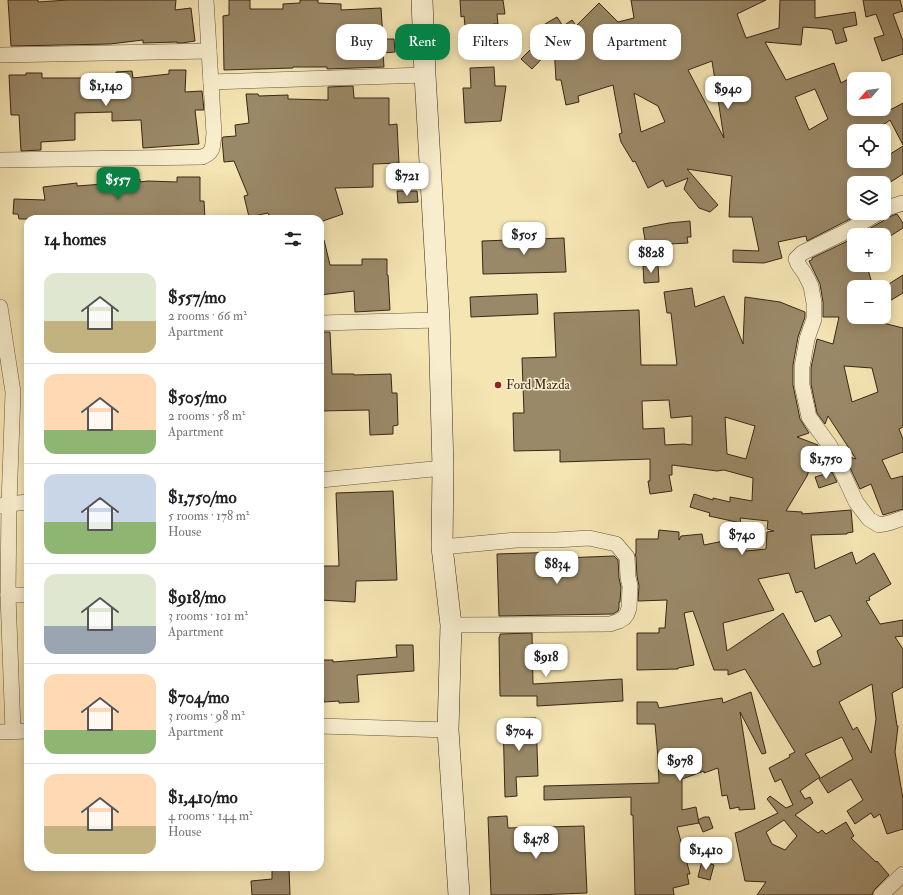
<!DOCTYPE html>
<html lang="en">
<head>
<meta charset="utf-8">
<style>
  :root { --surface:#fff; --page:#f2f2f2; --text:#202124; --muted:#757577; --line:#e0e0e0; --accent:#0b8043 }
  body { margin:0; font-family:"IM FELL Double Pica",serif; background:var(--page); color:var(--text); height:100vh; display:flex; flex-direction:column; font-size:15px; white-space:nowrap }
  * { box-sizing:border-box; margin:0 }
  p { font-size:13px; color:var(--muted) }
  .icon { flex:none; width:22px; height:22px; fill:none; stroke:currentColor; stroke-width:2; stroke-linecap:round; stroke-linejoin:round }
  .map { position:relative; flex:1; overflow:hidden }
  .drawer { position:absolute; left:24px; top:215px; width:300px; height:656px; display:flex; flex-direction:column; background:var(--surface); border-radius:12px; box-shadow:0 2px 10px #0003 }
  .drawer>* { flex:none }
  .hud { position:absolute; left:336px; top:24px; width:380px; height:36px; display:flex; gap:8px }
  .needle { width:26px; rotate:242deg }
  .tools { position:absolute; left:847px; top:72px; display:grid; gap:8px }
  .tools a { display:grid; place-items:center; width:44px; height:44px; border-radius:8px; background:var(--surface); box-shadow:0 2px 10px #0003; font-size:20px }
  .price { position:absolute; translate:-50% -34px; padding:0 9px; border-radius:8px; background:#fff; color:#222; font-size:13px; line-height:26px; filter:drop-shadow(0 1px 2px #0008) }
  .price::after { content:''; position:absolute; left:50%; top:24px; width:12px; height:9px; margin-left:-6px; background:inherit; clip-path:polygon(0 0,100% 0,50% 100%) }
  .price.on { background:var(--accent); color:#fff }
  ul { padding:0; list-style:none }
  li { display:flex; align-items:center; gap:12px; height:100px; padding:0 20px }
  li+li { border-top:1px solid var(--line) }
  li span { display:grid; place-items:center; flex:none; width:112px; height:80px; border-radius:12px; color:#555 }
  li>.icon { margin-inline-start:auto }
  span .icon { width:48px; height:48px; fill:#fffc; stroke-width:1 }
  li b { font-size:17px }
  h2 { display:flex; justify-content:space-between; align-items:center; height:48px; padding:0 20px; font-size:17px }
  .pill { padding:0 14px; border-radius:12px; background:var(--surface); box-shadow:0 2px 10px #0003; font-size:14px; line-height:36px }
  .pill.on { background:var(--accent); color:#fff }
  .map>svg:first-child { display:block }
  .building { fill:#9a8968; stroke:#382616; fill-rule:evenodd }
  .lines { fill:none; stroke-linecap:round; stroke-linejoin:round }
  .street-casing { stroke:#67563d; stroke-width:16 }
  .secondary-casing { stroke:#382616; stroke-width:22 }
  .street { stroke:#f8eece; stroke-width:15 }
  .secondary { stroke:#f8eece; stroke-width:21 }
  .poi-dot { fill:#8f2418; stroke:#f8eece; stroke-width:1.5 }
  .labels { text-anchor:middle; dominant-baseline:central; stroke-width:3; stroke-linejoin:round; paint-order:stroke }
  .poi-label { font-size:13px; fill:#382616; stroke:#f8eece; text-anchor:start }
</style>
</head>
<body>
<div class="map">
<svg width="903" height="895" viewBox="0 0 903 895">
  <rect width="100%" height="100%" fill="#f5e5b3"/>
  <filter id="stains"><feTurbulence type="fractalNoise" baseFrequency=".005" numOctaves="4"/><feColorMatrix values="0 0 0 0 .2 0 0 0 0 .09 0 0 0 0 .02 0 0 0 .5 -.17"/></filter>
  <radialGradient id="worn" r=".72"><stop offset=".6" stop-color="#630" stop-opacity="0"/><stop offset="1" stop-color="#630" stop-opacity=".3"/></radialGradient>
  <!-- building -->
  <g class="building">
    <path d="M8 0H38V2L68 0H176L175 10 191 8 195 41 182 43H177V42L143 43V40L110 44 11 46Z"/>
    <path d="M229 0H250V9H283V4L300 3V0H318V3L341 4V10L381 8 383 39H394L395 52 383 53 384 67 327 69V67H293V68L224 70 223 16 229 15Z"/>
    <path d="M460 0H503L505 14H497L498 24H493L495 43 467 46 464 16 461 17Z"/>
    <path d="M631 0H766L737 14 746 38 779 28 780 0H815V18L855 12 857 25 843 28 847 41 836 44 832 30H830L829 29 803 27 801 45 765 42 786 80 834 63 841 83 854 76V109H892L903 103V145L890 120 875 131H854V161H884V158L903 146V174L889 183H854V217L807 241 806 236 778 242 782 258 764 263 733 262V250L759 251 752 217H729L730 198 732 176 687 169 718 205 710 212 699 208 684 189 688 178 666 187 663 180 648 188 635 161 633 162 621 142 619 134 622 133 618 112 613 85 578 96 579 102 566 105 561 80H556L554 46 532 69 521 59 531 49 530 47 546 37 540 27 557 17 563 26 572 20 575 24 567 33 568 34 599 3 618 22 634 18ZM712 61 724 138 688 70ZM815 89 828 119 809 130 795 97ZM634 93 658 106 665 122 641 132Z"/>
    <path d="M863 0H900L903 11 893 14 903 41V54L882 61 874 38 884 35 876 14 866 17Z"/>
    <path d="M494 67 495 86H506L501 121 465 123 463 88H471L470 68Z"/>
    <path d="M169 70H186L185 92 202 91 204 110H195L199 144 143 148 141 120 112 121V112L75 113V140L41 142V150L21 151 19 115H11L9 75H26V73H42V78H87V79H117L116 72 132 71 133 78 169 74Z"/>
    <path d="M353 86 354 98H389V125L397 124 399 163 373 164V187L335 188 343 214 320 222V219H270L268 213 249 217 244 196 248 195 234 161 224 162 222 139 223 137 236 136 235 125 249 123 246 94H258L259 96 288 95V99L328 100V87Z"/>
    <path d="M177 177H200V201H204L205 219H19L18 214H13L14 199 45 200 43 187 77 183V186L117 183V182L140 179V182L148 181 177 182Z"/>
    <path d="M397 191H417L418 202 398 203Z"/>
    <path d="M897 214 903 223V228L884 240V235H858L883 221 886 218Z"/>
    <path d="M690 221 691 237H687L688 243 670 244 672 261 649 263 643 228 669 223Z"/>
    <path d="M564 238 566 272 483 274 482 241Z"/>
    <path d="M854 238V265H853L867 266 873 287H854V317H859L903 328V427L899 429 903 439V452L882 460 891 479 903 476V509L883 515 871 484 860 489 844 455 856 459 828 416 825 424 817 413 811 384V368L817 339 833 344 839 317H823V302L820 284 809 261 812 260V258ZM844 366 872 368 878 392 852 402Z"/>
    <path d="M324 240 330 265H362V259H387V275H388L390 310 355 312 354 291 320 295V241Z"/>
    <path d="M658 265 659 282 644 283 643 266Z"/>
    <path d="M903 275V293L888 302 884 296V287Z"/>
    <path d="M692 288 695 307 724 296 743 344 745 297 780 302 805 312V317L798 337 793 365V385L800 419 809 433 797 437 818 445 807 476 786 511 802 512V514L851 510 853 532 847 533V534L811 535 815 569 852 552 856 564 874 553 891 584 869 597 870 600 866 601 880 624 903 620V636L895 637 903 649V687L892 693 897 726H898L895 752 903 799V829L887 834 880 814 874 818 871 813 855 824 847 811 863 800 851 779 828 793 819 779 853 759 842 737 805 754 820 777 800 791 805 799 810 797 813 803 795 815 818 833 822 830 826 834 846 822 854 836 851 838 876 862 877 861 889 875 875 889 873 892 872 895H757L766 882 745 881 735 833 741 831 778 813 767 799 770 796 786 808 793 805 781 779 775 782 769 768 790 757 789 755 795 752 745 669 728 675V670H714L693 611 684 613 694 665 678 668V669L637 670V633H659V628H665L667 600 638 601 639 586 637 576 636 557 635 554H636V539H658L659 530 679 532V540L681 536 702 534 704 545 743 537 746 551 766 549 767 532 774 531 767 529 768 521 740 518 741 523 709 516 710 513 690 507 694 494 713 500V498L730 502V497L752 501 753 478 724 470 717 471 672 465V475H669L672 491 650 494 648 481H650V459L560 462V450L514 451 513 413H524L522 358 556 357 554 313 639 310 641 365H677L671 313H667L664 292ZM669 400 671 418 692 416V445L684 444 665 445 664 428 643 429 642 401ZM725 417 755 426 746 459 727 454ZM789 573 796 593 802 591 815 622 830 615 842 636 817 651 821 664 813 667 783 613 727 651 723 623 774 610 758 579ZM872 684 876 719 871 753 857 727 853 730 839 702ZM784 820 797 836 785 850 772 844 766 832Z"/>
    <path d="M537 294 538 314 471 317 470 297Z"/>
    <path d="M320 332H330L332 374H354V375L391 374 392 393H397L398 425 393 426V434L370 435 369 410 320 411Z"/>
    <path d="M832 472 837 482 819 488 815 477Z"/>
    <path d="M393 491 397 580 356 581 355 602 320 600V566H339L336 493Z"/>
    <path d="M562 552V558L614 556 618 560 619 578 621 587 620 602H619V608L618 611 613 614 499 616 497 554Z"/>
    <path d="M532 633 533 684 622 679 623 701 537 706V696H500L499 637 500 636V634Z"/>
    <path d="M396 645H413L414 671 357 675 359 702 339 703V701L324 702 322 677 320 678V660H333V662L397 657Z"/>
    <path d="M751 692 766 753 762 754 740 712 755 809 739 810V807L730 809 727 795 722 796 718 768 704 773V771L682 779V810L696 807 699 823 677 827 690 874H687L689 884 673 888 674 895H635L633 815H631V797L544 800V786L659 783 658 758 655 724H637V702H657L659 708 722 698 723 703Z"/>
    <path d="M536 718 538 776 516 777 517 796 505 797 503 719Z"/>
    <path d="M507 816 508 828 584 826 587 893 533 895H491L488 817Z"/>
    <path d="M704 817H709L713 828 703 832 698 820Z"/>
    <path d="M702 861 714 865 710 880 698 877Z"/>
    <path d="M272 867H289L290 895H252L251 881 272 879Z"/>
  </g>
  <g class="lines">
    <defs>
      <g id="street">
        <path d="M0 55 209 51"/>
        <path d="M211 82 425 75"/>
        <path d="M0 160 202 157C215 152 212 146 214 134L206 0"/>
        <path d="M884 209 903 203"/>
        <path d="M878 213 849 230 802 253 796 259 798 264 805 274 811 286 814 303V319L807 339 802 367V385L809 417 830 446 856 502 869 519 879 525 889 523 903 518"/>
        <path d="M0 307 13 392 9 504 8 595 13 731"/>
        <path d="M320 323 439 320"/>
        <path d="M320 480 443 468"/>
        <path d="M0 506 9 504 28 502"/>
        <path d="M442 547 517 540H556L589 538 616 544 627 557 628 577 630 586 629 608 627 614 624 618 619 621 610 624 451 625"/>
        <path d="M8 595H28"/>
        <path d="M320 726 448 730"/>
        <path d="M0 732 28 731"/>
        <path d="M881 895 903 874"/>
      </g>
      <path id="secondary" d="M422 0 425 75 439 320 443 468 442 547 451 625 448 730 459 895"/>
    </defs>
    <!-- street casing -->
    <use href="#street" class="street-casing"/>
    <!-- secondary casing -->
    <use href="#secondary" class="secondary-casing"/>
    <!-- street -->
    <use href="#street" class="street"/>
    <!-- secondary -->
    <use href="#secondary" class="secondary"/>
  </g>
  <!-- markers -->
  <circle class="poi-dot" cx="498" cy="385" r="4"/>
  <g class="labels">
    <!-- poi labels -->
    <g class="poi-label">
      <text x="506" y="385">Ford Mazda</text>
    </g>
  </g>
  <rect width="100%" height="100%" filter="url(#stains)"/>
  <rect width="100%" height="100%" fill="url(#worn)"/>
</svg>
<div class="tools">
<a><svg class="needle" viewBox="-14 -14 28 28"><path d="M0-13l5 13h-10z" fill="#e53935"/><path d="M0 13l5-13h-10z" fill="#757577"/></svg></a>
<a><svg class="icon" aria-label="locate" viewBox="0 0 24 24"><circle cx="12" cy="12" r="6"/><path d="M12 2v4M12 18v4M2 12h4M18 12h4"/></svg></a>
<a><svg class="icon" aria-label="layers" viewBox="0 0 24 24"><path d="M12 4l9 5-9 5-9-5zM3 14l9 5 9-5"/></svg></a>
<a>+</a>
<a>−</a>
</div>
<b class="price" style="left:106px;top:107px">$1,140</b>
<b class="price" style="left:728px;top:110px">$940</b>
<b class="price" style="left:407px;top:197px">$721</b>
<b class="price on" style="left:118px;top:201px">$557</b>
<b class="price" style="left:524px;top:256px">$505</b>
<b class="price" style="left:651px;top:274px">$828</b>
<b class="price" style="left:826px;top:480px">$1,750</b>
<b class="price" style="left:742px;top:556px">$740</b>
<b class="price" style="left:557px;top:585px">$834</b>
<b class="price" style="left:546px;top:678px">$918</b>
<b class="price" style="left:519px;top:752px">$704</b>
<b class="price" style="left:680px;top:782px">$978</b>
<b class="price" style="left:536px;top:860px">$478</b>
<b class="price" style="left:706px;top:871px">$1,410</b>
<div class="hud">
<a class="pill">Buy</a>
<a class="pill on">Rent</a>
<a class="pill">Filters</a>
<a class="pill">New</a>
<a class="pill">Apartment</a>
</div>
<section class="drawer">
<h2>14 homes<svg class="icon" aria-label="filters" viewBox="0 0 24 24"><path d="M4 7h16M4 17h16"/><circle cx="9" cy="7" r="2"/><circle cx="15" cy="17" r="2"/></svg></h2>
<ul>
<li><span style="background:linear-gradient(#dfe7d0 60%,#c2b280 0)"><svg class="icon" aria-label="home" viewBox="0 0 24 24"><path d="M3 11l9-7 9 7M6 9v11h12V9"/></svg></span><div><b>$557/mo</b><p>2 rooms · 66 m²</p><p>Apartment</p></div></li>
<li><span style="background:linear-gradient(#ffd9b3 70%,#8fb573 0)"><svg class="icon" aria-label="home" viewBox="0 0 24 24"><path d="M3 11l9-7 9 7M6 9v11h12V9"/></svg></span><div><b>$505/mo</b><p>2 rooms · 58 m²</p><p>Apartment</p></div></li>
<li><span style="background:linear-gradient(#c9d6e8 60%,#8fb573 0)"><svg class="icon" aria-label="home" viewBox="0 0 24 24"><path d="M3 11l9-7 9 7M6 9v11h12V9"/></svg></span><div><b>$1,750/mo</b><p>5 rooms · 178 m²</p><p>House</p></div></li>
<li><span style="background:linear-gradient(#dfe7d0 65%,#9aa5b1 0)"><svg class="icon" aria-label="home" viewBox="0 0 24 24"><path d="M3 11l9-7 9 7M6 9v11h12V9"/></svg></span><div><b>$918/mo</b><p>3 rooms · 101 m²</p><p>Apartment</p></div></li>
<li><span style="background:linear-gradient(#ffd9b3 70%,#8fb573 0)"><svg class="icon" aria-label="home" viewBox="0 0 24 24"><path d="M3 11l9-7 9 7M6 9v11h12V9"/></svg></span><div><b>$704/mo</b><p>3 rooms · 98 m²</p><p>Apartment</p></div></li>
<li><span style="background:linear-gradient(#ffd9b3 65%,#c2b280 0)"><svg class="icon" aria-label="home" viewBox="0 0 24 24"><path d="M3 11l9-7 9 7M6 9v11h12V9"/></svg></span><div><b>$1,410/mo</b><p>4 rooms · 144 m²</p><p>House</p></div></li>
</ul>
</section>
</div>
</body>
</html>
